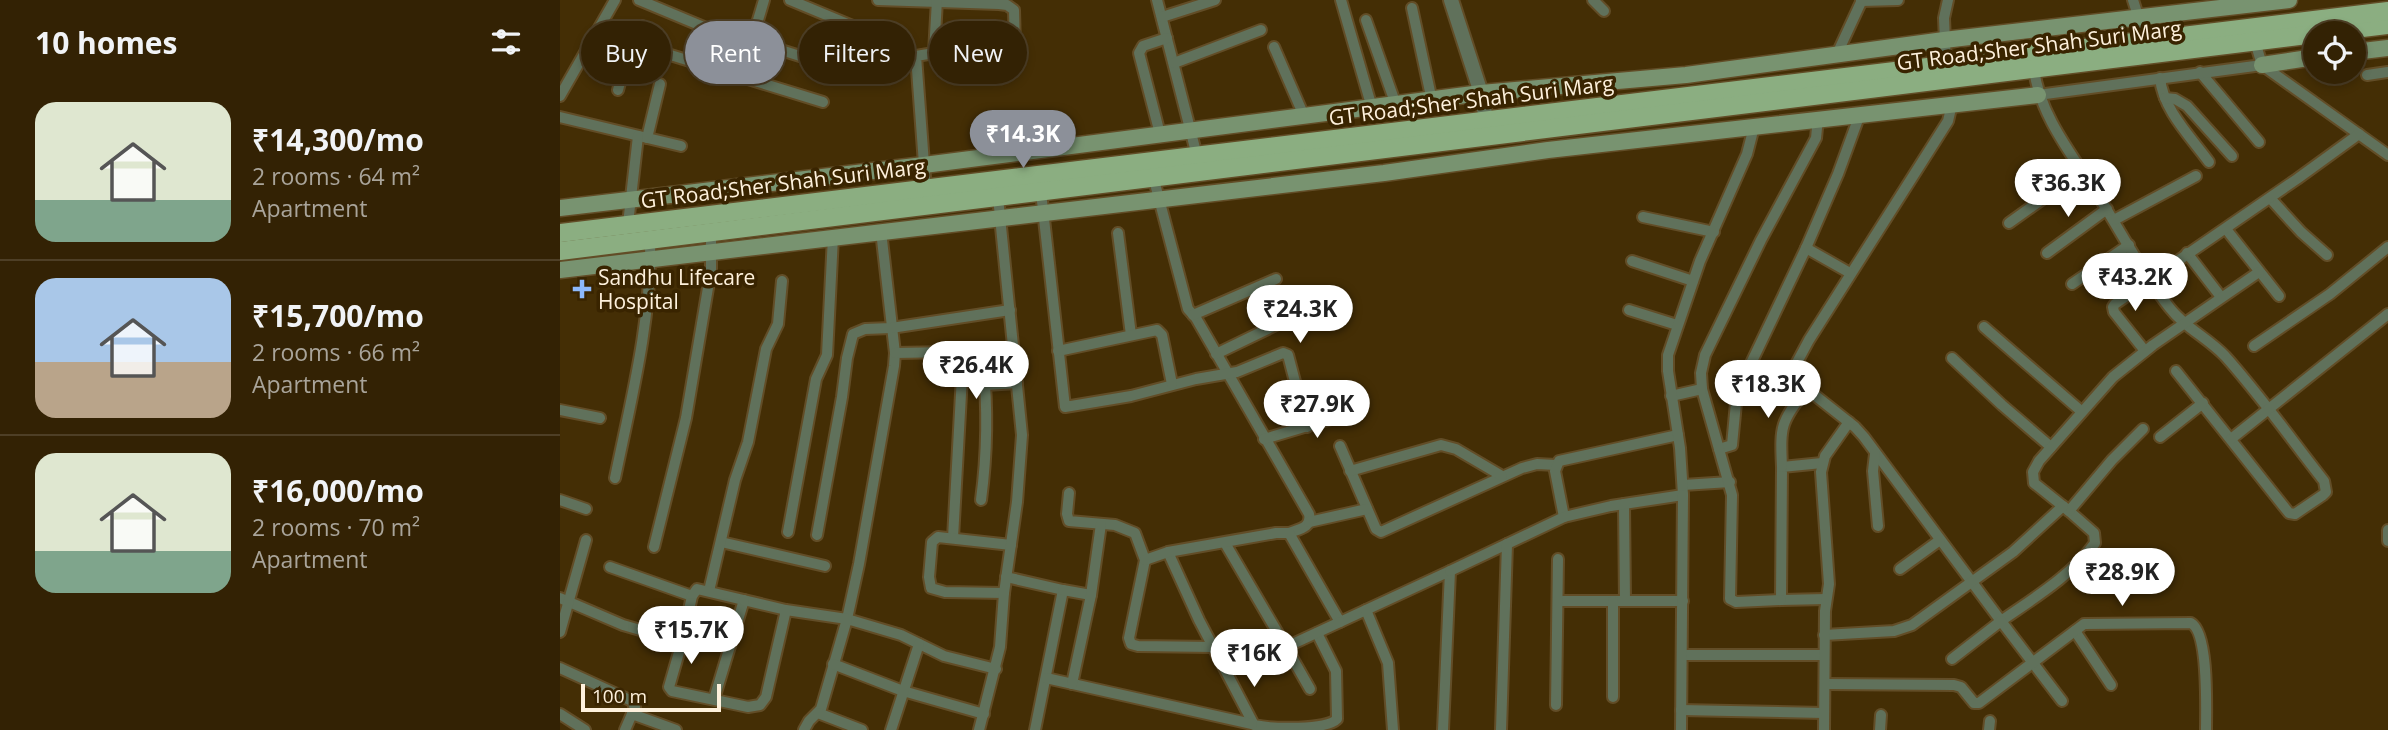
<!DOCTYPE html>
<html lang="en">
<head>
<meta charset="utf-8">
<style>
  :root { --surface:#332204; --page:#3b2a0e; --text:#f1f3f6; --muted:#a9a49a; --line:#4e3f26; --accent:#8c9099 }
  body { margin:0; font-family:"Open Sans",sans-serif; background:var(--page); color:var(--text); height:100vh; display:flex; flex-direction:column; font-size:26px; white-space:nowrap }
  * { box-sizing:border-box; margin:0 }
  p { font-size:23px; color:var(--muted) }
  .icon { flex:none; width:38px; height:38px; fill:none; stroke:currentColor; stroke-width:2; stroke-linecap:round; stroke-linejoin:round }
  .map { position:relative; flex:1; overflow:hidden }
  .details { display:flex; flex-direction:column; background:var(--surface); width:560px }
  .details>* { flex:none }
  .hud { position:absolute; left:21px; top:21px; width:665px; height:63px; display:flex; gap:14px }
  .buttons { position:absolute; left:1743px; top:21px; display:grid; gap:14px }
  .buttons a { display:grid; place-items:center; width:63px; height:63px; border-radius:50%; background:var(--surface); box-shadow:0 4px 10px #0003,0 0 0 2px var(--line); font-size:35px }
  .scale { position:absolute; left:21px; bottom:18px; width:140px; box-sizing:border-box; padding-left:7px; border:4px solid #fef1dc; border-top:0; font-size:19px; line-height:24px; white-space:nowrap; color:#fef1dc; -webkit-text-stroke:5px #392400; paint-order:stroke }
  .price { position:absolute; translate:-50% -60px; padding:0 16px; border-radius:24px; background:#fff; color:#222; font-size:23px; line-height:46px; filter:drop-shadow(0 2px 4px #0008) }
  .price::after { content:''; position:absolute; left:50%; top:42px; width:21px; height:16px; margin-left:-10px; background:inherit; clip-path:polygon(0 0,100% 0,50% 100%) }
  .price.active { background:var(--accent); color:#fff }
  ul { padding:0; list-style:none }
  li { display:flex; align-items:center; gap:21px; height:175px; padding:0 35px }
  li+li { border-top:2px solid var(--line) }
  li span { display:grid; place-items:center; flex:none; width:196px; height:140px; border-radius:21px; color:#555 }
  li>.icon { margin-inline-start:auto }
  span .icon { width:84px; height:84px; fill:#fffc; stroke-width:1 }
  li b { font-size:30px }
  h2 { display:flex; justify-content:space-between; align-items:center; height:84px; padding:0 35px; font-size:30px }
  .tag { padding:0 24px; border-radius:32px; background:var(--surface); box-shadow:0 4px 10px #0003,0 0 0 2px var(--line); font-size:24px; line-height:63px }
  .tag.active { background:var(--accent); color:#fff }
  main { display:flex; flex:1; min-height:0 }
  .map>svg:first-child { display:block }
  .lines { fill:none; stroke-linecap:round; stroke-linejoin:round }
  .minor-casing { stroke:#624d27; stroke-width:14 }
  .tertiary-casing { stroke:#624d27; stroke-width:18 }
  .secondary-casing { stroke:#624d27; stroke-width:19 }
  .primary-casing { stroke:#624d27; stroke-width:21 }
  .minor { stroke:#60715b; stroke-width:10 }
  .tertiary { stroke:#60715b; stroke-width:14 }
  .secondary { stroke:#789370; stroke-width:16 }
  .primary { stroke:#8bae81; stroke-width:18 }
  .poi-dot { fill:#8db9fc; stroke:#392400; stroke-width:2.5 }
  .labels { text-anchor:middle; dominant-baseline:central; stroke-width:7; stroke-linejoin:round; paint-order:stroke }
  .street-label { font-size:21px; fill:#fef1dc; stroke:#392400 }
  .poi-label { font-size:21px; fill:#fef1dc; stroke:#392400; text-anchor:start }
</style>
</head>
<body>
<main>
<section class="details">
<h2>10 homes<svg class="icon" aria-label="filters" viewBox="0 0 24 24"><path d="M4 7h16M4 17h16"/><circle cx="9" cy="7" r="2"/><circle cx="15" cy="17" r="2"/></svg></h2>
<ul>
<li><span style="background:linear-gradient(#dfe7d0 70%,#7fa58c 0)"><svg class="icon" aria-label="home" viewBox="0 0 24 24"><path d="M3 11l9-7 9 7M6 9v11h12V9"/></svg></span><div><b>₹14,300/mo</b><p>2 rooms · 64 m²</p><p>Apartment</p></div></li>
<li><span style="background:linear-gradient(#a9c7e8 60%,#b9a48a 0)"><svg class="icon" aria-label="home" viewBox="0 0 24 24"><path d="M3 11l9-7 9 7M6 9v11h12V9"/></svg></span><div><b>₹15,700/mo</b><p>2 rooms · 66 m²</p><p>Apartment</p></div></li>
<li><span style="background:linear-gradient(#dfe7d0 70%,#7fa58c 0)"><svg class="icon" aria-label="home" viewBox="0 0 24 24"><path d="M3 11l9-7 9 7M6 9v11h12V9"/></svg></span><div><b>₹16,000/mo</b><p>2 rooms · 70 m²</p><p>Apartment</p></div></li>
</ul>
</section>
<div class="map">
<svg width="1828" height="730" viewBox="0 0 1828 730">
  <rect width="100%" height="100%" fill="#442e05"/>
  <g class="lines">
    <defs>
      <g id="minor">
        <path d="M79 0 163 35"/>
        <path d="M230 0 307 32 310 36 312 56 315 59H355"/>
        <path d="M318 0 439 4 447 5 454 10 455 47 453 53H374L356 56 366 191"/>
        <path d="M597 0 637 156"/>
        <path d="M781 0 812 108"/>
        <path d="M1033 0 1044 11"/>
        <path d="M1573 0 1586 41"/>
        <path d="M1301 1 1338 0"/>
        <path d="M852 8 872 101"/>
        <path d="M602 17 655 0"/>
        <path d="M806 20 836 105"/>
        <path d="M1694 38 1702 65 1828 155"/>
        <path d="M192 41 272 66"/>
        <path d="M714 47 744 116"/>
        <path d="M374 53 377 0"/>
        <path d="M1277 54 1302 0"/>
        <path d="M614 63 701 30"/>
        <path d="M1386 65 1384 18 1388 0"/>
        <path d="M1474 69C1479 112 1509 151 1532 186 1558 226 1580 270 1609 307 1624 327 1648 338 1665 356 1700 395 1731 439 1764 481L1766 492 1763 495 1735 514 1729 513 1616 371"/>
        <path d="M1640 72 1699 142"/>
        <path d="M1807 75 1828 72"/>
        <path d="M181 77 204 0"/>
        <path d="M1600 78C1603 110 1631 137 1649 162"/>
        <path d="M58 90 74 30 82 26 96 33 100 48 104 53 263 102"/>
        <path d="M1478 95 1702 65"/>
        <path d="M0 96 55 0"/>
        <path d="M1605 98 1615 99 1627 106 1672 156"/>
        <path d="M1392 104 1388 121 1249 340 1234 368 1233 378 1295 427 1304 437 1441 621C1474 598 1511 576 1535 543L1534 533 1509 511"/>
        <path d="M0 117 121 146"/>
        <path d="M600 134 579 53 583 46 607 38"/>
        <path d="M87 138 100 84"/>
        <path d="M593 176 628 309 636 318 749 514C752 528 739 529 729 533"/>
        <path d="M481 192 505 407 571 396 636 379 677 372 723 353 728 355 747 427"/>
        <path d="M1710 198 1741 232 1767 255"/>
        <path d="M1083 217 1154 232"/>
        <path d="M1554 220 1636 176"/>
        <path d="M1449 223 1522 171"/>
        <path d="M68 224 78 136"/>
        <path d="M1666 229 1719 296"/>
        <path d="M321 231 335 353 334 366 299 564 287 619 341 635 384 656 436 669"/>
        <path d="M558 233 571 335"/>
        <path d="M1246 248 1290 273"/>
        <path d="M1487 253 1547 209"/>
        <path d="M1627 253 1661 297"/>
        <path d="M1072 261 1133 281"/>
        <path d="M1512 284 1569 245"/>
        <path d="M1069 310 1117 325"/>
        <path d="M633 315 716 279"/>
        <path d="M1424 327 1521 411"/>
        <path d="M1694 346 1770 294 1828 247"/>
        <path d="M498 351 597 330 602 335 612 384"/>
        <path d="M1585 351 1554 312 1553 307 1555 304 1737 179 1799 134"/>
        <path d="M335 353 391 352 401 356 402 376 393 538"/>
        <path d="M656 354 722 322"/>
        <path d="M1392 358 1442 405 1491 447"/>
        <path d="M425 385 457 383"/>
        <path d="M1111 396 1142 389"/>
        <path d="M0 410 40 418"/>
        <path d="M1583 429 1552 460 1509 511 1474 483 1473 472 1479 461 1553 377 1593 345 1699 272"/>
        <path d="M1600 437 1643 403"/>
        <path d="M704 439 801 410"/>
        <path d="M1671 439 1828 314"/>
        <path d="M780 446 816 529 821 532 962 468 977 464 996 465"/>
        <path d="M1159 449 1172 445 1176 403 1184 378 1246 248 1278 174 1300 114"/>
        <path d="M1315 454 1313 471 1318 526"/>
        <path d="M1262 463 1222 467 1221 600 1266 599"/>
        <path d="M1222 467C1220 424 1221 423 1246 389"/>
        <path d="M790 471 881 445 896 449 942 476"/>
        <path d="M55 478C71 400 92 319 90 239"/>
        <path d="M1123 485 1170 482"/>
        <path d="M509 493 507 514 509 521 555 525 575 533 585 560 569 638 571 644 578 646 653 647"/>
        <path d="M0 500 26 509"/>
        <path d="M421 500C427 455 428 408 423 362"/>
        <path d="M1064 504 1065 601"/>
        <path d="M1004 517 995 471 999 461 1118 435"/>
        <path d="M749 522 807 509"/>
        <path d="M1828 530V541"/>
        <path d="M228 532 256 379 267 355 273 237"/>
        <path d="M257 535 282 397 287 358 293 334 305 329 331 328 450 310"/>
        <path d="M161 542 265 566"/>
        <path d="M665 543 726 647"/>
        <path d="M94 547 126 418 151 270V231"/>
        <path d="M608 552 639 620 694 725C712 729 767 730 777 719L776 671 757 633"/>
        <path d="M585 560 608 552 716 533H729L780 622 890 571 883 730"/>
        <path d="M50 567 132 596"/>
        <path d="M1340 569 1380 540"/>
        <path d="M890 571 1004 517 1051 506 1123 495 1120 448 1108 371V355L1140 261 1187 154 1194 127"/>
        <path d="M446 577 503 590 475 730"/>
        <path d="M503 590 531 595"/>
        <path d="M149 591 175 480 188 442 206 349 218 324 222 281"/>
        <path d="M444 593 385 592 371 588 369 577 372 542 378 537 451 545"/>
        <path d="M0 598 63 625 122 642"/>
        <path d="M1221 600 1176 602 1170 599 1172 495 1142 389 1141 373 1145 355 1201 240 1256 138 1258 118"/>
        <path d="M998 601H1123"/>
        <path d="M1053 601V697"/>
        <path d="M226 610 206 697 200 705 188 707 112 691 109 687 122 642 132 596 137 589 226 610 287 619 261 709 249 721 244 730"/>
        <path d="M806 610 828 663 833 730"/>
        <path d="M1515 631 1551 685"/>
        <path d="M0 632 26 540"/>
        <path d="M1264 635 1334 631 1352 625 1453 552 1503 506"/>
        <path d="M1122 655H1264"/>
        <path d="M1392 659 1441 621 1502 701"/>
        <path d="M273 664 343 691 424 714"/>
        <path d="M0 668 72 701 75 707 65 730"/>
        <path d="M486 678 692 724"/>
        <path d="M512 684 531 595 541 524"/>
        <path d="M1265 684 1394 685 1401 687 1414 703H1419L1524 624 1631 623C1649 633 1646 709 1646 730"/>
        <path d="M750 689 726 647 780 622"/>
        <path d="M154 699 184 600"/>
        <path d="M996 705 998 559"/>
        <path d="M1121 710 1264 713"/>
        <path d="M258 713 302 730"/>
        <path d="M0 714 25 730"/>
        <path d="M72 714 116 730"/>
        <path d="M331 730 359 644"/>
        <path d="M419 730 440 647 444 593 457 502 462 435 438 197"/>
        <path d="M941 730 947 544"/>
        <path d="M1121 730 1123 495"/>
        <path d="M1264 730 1265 611 1269 584 1261 472 1265 456 1289 422"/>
        <path d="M1320 730 1321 715"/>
        <path d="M1429 730 1430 721"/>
      </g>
      <path id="tertiary" d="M891 0 921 93 928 129"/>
      <g id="secondary">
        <path d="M1794 52 1828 48"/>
        <path d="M1702 65 1755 57"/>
        <path d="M0 208 364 165 921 93 1126 75 1384 40 1729 0"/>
        <path d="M0 270 824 173 988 150 1478 95"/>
      </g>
      <g id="primary">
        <path d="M1761 33 1828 25"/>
        <path d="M0 233 1828 11"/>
        <path d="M0 251 1755 34"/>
      </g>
    </defs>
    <!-- minor casing -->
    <use href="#minor" class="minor-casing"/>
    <!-- tertiary casing -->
    <use href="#tertiary" class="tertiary-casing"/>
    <!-- secondary casing -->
    <use href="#secondary" class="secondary-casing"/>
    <!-- primary casing -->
    <use href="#primary" class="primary-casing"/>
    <!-- minor -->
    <use href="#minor" class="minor"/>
    <!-- tertiary -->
    <use href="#tertiary" class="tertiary"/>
    <!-- secondary -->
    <use href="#secondary" class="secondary"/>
    <!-- primary -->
    <use href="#primary" class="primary"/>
  </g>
  <!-- markers -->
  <path class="poi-dot" d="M18.5 278.5h7v7h7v7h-7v7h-7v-7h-7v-7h7z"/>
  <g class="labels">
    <!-- street labels -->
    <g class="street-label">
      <text transform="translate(1479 45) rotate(-7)">GT Road;Sher Shah Suri Marg</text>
      <text transform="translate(911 100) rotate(-7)">GT Road;Sher Shah Suri Marg</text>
      <text transform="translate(223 183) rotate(-7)">GT Road;Sher Shah Suri Marg</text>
    </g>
    <!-- poi labels -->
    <g class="poi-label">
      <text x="38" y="277">Sandhu Lifecare<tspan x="38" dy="24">Hospital</tspan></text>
    </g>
  </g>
</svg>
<div class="buttons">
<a><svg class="icon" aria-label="locate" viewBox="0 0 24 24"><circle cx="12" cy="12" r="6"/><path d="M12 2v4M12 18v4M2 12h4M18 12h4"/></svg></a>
</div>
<div class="scale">100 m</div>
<b class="price active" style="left:463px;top:170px">₹14.3K</b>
<b class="price" style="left:1508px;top:219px">₹36.3K</b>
<b class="price" style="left:1575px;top:313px">₹43.2K</b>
<b class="price" style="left:740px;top:345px">₹24.3K</b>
<b class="price" style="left:416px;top:401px">₹26.4K</b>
<b class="price" style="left:1208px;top:420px">₹18.3K</b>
<b class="price" style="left:757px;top:440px">₹27.9K</b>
<b class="price" style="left:1562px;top:608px">₹28.9K</b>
<b class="price" style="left:131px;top:666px">₹15.7K</b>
<b class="price" style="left:694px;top:689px">₹16K</b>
<div class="hud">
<a class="tag">Buy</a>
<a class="tag active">Rent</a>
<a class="tag">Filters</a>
<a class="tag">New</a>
</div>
</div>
</main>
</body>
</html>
